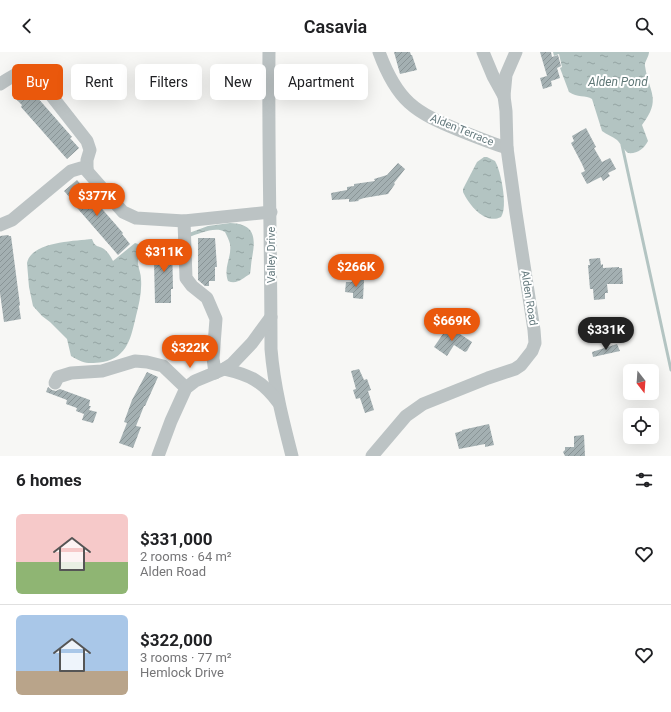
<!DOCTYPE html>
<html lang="en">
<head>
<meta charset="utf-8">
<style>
  :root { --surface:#fff; --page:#f6f6f6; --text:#202124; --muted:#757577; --line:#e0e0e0; --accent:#ea580c }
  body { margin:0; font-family:Roboto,sans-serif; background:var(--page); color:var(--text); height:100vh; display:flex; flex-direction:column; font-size:15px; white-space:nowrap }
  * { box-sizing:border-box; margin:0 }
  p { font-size:13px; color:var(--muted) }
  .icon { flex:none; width:22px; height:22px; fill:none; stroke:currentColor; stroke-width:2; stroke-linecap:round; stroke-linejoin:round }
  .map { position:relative; height:404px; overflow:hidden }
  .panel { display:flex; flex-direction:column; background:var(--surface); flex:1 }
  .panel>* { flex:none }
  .guide { position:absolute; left:12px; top:12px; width:400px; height:36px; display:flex; gap:8px }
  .needle { width:26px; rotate:163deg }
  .controls { position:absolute; left:623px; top:312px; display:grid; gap:8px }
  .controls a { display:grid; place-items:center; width:36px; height:36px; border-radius:6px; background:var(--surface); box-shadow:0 4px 16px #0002; font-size:20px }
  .price { position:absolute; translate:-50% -34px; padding:0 9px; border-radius:14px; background:var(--accent); color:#fff; font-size:13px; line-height:26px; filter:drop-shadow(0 1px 2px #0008) }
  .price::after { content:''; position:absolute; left:50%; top:24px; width:12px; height:9px; margin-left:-6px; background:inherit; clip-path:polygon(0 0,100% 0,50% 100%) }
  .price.active { background:#222; color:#fff }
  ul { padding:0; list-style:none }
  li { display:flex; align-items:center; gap:12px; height:100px; padding:0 16px }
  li+li { border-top:1px solid var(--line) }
  li span { display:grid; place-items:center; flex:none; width:112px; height:80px; border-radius:6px; color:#555 }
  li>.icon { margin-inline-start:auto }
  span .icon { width:48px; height:48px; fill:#fffc; stroke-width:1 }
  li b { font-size:17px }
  h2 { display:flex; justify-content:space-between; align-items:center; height:48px; padding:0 16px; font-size:17px }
  .pill { padding:0 14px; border-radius:6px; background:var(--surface); box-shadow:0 4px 16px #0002; font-size:14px; line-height:36px }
  .pill.active { background:var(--accent); color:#fff }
  header { display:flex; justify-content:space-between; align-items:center; height:52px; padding:0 16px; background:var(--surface); font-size:18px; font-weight:600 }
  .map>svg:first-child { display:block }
  .water { fill:url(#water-ripples) }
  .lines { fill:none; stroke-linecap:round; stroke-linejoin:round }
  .stream { stroke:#b3c4c2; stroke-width:3 }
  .building { fill:url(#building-hatch) }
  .minor { stroke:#bcc3c4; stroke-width:13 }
  .labels { text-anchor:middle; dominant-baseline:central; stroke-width:4; stroke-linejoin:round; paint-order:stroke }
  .street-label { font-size:11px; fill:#657a7e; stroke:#fff }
  .water-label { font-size:12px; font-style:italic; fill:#607877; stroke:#fff }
</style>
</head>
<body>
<header><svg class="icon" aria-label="back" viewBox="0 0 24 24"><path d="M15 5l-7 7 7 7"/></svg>Casavia<svg class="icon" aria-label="search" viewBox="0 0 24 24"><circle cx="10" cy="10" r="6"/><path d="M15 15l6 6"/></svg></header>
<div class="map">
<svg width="671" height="404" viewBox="0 0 671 404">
  <defs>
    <pattern id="water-ripples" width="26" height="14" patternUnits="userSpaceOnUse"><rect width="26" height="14" fill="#b3c4c2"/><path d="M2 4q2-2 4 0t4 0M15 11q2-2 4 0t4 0" fill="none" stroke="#95a4a3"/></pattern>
    <pattern id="building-hatch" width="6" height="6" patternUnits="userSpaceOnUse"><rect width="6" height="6" fill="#a4b0b2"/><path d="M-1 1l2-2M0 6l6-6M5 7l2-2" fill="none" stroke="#899496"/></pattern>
  </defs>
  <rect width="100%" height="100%" fill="#f7f7f5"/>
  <!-- water -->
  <g class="water">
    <path d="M553 0H649C649 5 644 10 645 14 649 41 662 47 642 73L648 89C644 97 637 102 628 101 623 97 621 92 617 88 612 84 607 83 602 79L592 47C586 43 577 46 569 40L560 16 562 15 559 2 554 4Z"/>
    <path d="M484 105H487L495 109C501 119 508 155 501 165 485 173 469 153 463 140V137L477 110Z"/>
    <path d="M230 171C255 172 256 185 252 206 251 211 251 216 250 222 243 226 237 233 228 229 223 215 232 206 230 192 229 188 227 184 225 180 215 174 199 182 189 185V181L208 174Z"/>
    <path d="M92 187C95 196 98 193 104 197 108 200 111 205 113 209L135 191 138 192C142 199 137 205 138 212 139 218 141 222 141 227 142 240 139 252 136 264 131 285 128 305 103 310 88 312 84 312 71 304L67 287 50 270 42 264 33 254 29 235 27 211C31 190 74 189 92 187Z"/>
  </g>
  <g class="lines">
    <!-- stream -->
    <path class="stream" d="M622 93 671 318"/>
  </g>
  <!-- building -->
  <g class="building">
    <path d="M394 0H410L411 3H412L417 18 400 22Z"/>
    <path d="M540 0H551L552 5 558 3 561 14 557 16 560 26 551 29 552 34 543 37 540 26 547 24Z"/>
    <path d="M22 28 72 85 70 86 79 96 67 107 21 55 22 53 12 43 17 39 14 35Z"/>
    <path d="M586 76 596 95 594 96 602 110 610 106 616 117 608 121 610 124 603 129 601 125 587 132 581 121 585 119 582 112 571 91 574 89 572 84Z"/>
    <path d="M398 111 405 117 394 131 395 132 388 142 364 146 358 148 359 149 349 150V147L332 148 331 141 347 138V135L354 134V132L375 129 374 127 387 123Z"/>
    <path d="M77 128 123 181 122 182 130 192 118 203 72 150 73 149 64 139Z"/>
    <path d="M8 183 9 184H11L20 253 19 254 21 267 4 270 0 241V184Z"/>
    <path d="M198 186H215L217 215H215V229H209V234H205L198 228Z"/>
    <path d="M162 190H172L173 237H171V251H155L154 209H156V195H162Z"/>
    <path d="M600 206 601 213 603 212V216L619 215V216H622L623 232H607L608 241H605V247L594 248 593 237H590L588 213H590L589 207Z"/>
    <path d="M352 227 364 228 363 247 353 246V241L345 240 346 230H352Z"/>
    <path d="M447 276 450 277 451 276 472 290 467 299 465 300 454 293 447 304 434 295Z"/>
    <path d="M617 292 620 299 593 305 592 300Z"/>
    <path d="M359 317 364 328 367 327 371 338 368 339 374 358 365 361 360 346 356 347 353 338 356 337 351 319Z"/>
    <path d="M147 320 158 325 145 354H144L136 374 141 375 133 396 119 391 127 371 124 370 132 348Z"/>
    <path d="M48 335 52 338 56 339 60 337 90 348 89 354H91L89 358 97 360 93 371 82 368 84 362 76 359 77 356 66 352 67 348 46 340Z"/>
    <path d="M489 372 494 393 485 395V392L459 397 455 381 462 379V378Z"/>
    <path d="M584 383 585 404H565L563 400 565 398V395H574V384Z"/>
  </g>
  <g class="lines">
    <!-- minor -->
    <g class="minor">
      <path d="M269 0C268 99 271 198 271 297 274 334 283 369 292 404"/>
      <path d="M379 0C397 49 414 60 461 79 476 85 491 91 507 96"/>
      <path d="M483 0 493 24 504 44"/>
      <path d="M0 32C7 28 22 16 31 20 33 20 34 23 36 24L87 89 90 98 87 108V119L123 160 136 166 184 169 271 160"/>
      <path d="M184 169 186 226 192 234 207 246 216 267 213 306 215 321"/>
      <path d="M0 173 12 168 71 119 81 116 87 117"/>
      <path d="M224 317C250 323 262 329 278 350"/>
      <path d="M55 331 58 325 71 321 102 319 135 309 147 310 163 314 186 336"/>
      <path d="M158 404 171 369 186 336 195 329 224 317 232 312 252 291 271 265"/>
      <path d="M372 404 406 364 423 352 488 326 515 317 521 313 532 299 535 291 534 278 516 161 507 96 506 59 504 44 506 23 516 0"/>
    </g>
  </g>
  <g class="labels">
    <!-- street labels -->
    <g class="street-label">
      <text transform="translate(462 78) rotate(22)">Alden Terrace</text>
      <text transform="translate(271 203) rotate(-90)">Valley Drive</text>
      <text transform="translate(529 246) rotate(81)">Alden Road</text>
    </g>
    <!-- water labels -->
    <g class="water-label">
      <text x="618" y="30">Alden Pond</text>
    </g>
  </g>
</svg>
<div class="controls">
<a><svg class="needle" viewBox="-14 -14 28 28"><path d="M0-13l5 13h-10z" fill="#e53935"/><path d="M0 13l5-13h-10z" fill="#757577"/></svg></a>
<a><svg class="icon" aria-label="locate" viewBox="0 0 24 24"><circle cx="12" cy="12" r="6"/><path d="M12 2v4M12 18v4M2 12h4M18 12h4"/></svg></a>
</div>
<b class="price" style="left:97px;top:165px">$377K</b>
<b class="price" style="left:164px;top:221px">$311K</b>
<b class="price" style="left:356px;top:236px">$266K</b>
<b class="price" style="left:452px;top:290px">$669K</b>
<b class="price active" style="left:606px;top:299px">$331K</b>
<b class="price" style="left:190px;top:317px">$322K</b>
<div class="guide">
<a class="pill active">Buy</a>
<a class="pill">Rent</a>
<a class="pill">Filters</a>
<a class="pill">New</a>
<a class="pill">Apartment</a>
</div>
</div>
<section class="panel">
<h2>6 homes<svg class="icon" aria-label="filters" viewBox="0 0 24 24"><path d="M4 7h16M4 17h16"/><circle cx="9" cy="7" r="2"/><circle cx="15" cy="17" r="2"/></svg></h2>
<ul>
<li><span style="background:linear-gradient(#f6c9c9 60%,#8fb573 0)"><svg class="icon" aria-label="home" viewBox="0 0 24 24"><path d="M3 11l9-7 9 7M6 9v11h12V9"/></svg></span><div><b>$331,000</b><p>2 rooms · 64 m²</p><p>Alden Road</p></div><svg class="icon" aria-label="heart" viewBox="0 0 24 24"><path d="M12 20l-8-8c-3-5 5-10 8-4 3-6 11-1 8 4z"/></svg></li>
<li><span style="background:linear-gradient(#a9c7e8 70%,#b9a48a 0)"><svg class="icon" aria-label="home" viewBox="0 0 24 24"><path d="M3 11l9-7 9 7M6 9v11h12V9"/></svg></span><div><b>$322,000</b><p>3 rooms · 77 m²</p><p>Hemlock Drive</p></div><svg class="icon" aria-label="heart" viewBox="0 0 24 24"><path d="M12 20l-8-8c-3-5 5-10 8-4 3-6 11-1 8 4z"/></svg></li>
</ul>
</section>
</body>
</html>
